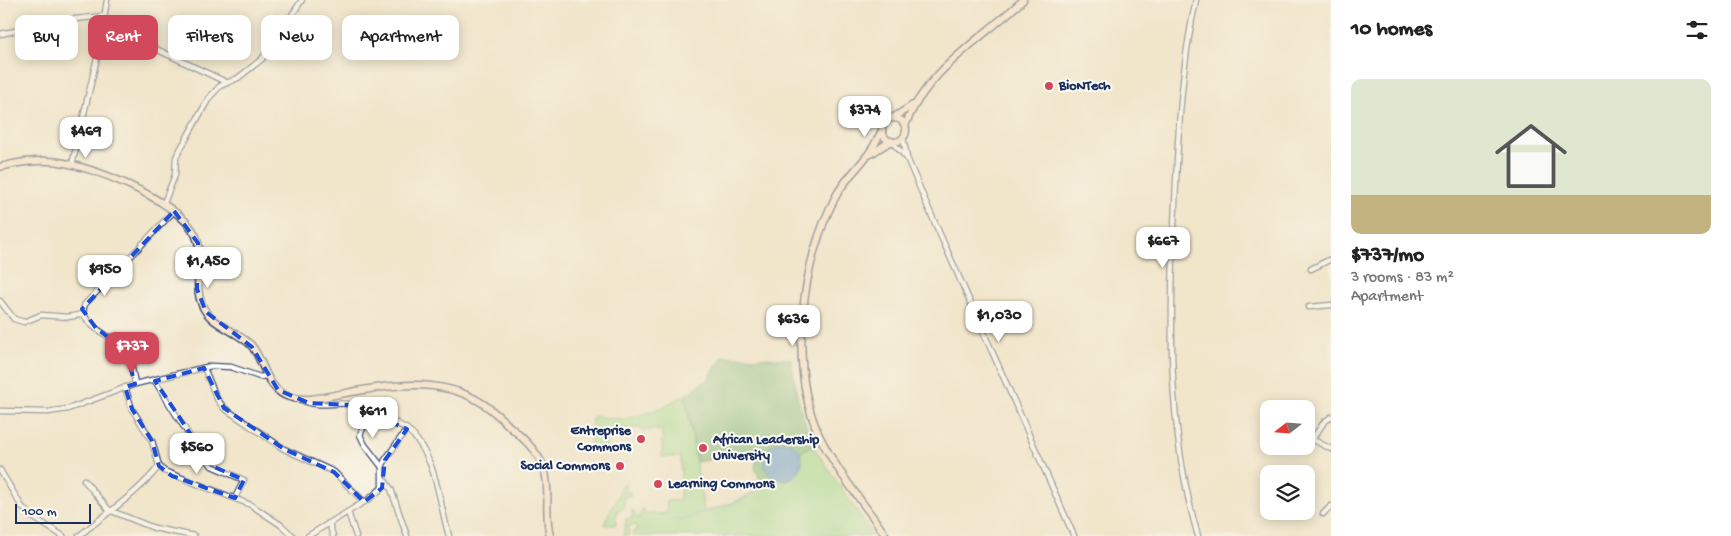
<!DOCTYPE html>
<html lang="en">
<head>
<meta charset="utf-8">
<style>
  :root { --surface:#fff; --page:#f6f6f6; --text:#222; --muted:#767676; --accent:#d1495b }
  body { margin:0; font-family:"Gochi Hand",sans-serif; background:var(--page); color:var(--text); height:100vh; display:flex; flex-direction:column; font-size:19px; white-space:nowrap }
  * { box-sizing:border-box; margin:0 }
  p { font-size:16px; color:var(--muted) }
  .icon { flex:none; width:28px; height:28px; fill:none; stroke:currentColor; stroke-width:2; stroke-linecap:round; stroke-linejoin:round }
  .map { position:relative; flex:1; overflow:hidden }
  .sheet { display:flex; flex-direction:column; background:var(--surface); width:400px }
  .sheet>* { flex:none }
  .guide { position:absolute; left:15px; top:15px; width:475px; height:45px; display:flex; gap:10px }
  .needle { width:32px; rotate:253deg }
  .buttons { position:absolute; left:1260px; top:400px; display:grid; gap:10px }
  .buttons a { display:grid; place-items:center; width:55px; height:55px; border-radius:10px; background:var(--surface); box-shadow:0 2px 12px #0003; font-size:25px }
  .scale { position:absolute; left:15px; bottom:12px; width:76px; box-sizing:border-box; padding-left:5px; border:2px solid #1b2f5e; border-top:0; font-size:14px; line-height:18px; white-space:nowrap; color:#1b2f5e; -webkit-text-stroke:4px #fdfcf7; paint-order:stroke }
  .price { position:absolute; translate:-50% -42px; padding:0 11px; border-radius:10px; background:#fff; color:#222; font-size:16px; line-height:32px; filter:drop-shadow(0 1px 2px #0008) }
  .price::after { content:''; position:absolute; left:50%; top:30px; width:15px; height:11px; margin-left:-8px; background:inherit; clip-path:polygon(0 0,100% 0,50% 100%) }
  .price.current { background:var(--accent); color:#fff }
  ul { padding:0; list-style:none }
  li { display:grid; align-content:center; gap:10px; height:265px; padding:0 20px }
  li span { display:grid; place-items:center; height:155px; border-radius:10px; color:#555 }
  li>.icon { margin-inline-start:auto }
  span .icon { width:90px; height:90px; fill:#fffc; stroke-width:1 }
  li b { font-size:21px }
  h2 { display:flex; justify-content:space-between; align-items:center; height:60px; padding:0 20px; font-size:21px }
  .pill { padding:0 18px; border-radius:10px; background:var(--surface); box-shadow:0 2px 12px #0003; font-size:18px; line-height:45px }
  .pill.current { background:var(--accent); color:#fff }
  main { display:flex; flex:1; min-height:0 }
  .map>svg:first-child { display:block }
  .green { fill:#9fde93; stroke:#5d8678 }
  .forest { fill:#7fbd7d; stroke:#4d766e }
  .water { fill:#679fd6; stroke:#41679a }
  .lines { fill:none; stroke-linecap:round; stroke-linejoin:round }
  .stream { stroke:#679fd6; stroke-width:1 }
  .street-casing { stroke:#3b4a6e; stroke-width:7 }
  .secondary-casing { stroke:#3b4a6e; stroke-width:9 }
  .street { stroke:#fff; stroke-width:4.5 }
  .secondary { stroke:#fbe5cf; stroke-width:6 }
  .marked { fill:none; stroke:#1d4ed8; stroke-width:4; stroke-dasharray:10 6; stroke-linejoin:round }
  .poi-dot { fill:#d1495b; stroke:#fdfcf7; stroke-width:2 }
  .labels { text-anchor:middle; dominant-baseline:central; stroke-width:4; stroke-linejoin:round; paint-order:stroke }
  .poi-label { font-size:14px; font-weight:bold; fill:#1b2f5e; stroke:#fdfcf7; text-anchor:start }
</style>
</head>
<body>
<main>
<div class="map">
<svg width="1331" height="536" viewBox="0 0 1331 536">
  <rect width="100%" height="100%" fill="#fdfcf7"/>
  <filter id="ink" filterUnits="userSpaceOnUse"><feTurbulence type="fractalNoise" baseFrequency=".02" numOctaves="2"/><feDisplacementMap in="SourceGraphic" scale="10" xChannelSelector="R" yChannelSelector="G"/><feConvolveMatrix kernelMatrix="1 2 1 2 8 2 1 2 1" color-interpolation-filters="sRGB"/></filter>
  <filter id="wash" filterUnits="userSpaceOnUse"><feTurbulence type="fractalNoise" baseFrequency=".0096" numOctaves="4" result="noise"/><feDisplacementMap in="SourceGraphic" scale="20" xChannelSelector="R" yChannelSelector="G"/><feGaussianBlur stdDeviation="1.12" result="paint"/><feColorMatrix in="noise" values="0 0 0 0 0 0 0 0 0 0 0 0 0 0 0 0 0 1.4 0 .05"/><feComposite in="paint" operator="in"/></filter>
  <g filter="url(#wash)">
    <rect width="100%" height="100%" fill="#f1e5ca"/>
    <!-- green -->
    <g class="green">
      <path d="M685 395 704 512C731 504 753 497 773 477L796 474 801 464 800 453 812 445 874 536H633V531L637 530 636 525 628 526 629 536H623L626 519 632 518V509L638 519 643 508 644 513 666 514 667 501 680 500 681 457H662V430H641V428H626V435H607L606 450 590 449 592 417C602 415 609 419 619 419 641 418 666 406 685 395Z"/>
      <path d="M625 484V492H630L631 496H624V509L617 510 616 525H604C608 510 619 500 621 485Z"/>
    </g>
    <!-- forest -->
    <path class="forest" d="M723 356 791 359 798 399 812 445 800 453C792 442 783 440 772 445L764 462 765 468 773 477 763 486 755 469 757 452 697 462 685 395 708 379Z"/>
    <!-- water -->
    <circle class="water" cx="783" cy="461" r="19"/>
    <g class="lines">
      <!-- stream -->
      <path class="stream" d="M671 520 689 519 695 514 741 501 763 486 773 477"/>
    </g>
  </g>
  <g filter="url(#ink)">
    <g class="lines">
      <defs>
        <g id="street">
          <path d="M1196 0C1181 66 1178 136 1175 204 1170 316 1166 427 1198 536"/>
          <path d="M101 31 154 48 226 82"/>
          <path d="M0 34 75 19 104 16"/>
          <path d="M903 137 907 158 927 205 1074 536"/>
          <path d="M892 142 906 157"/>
          <path d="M72 165 99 49 107 0"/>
          <path d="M164 203 175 175 176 157 209 98 220 86 238 78 262 59 302 0"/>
          <path d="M1311 269 1331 259"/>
          <path d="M0 301 14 319 24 322 41 315 68 317 84 314"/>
          <path d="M1309 307 1331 305"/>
          <path d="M204 368 217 399 224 408 284 449 334 472 364 502"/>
          <path d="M155 381 194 443 212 466 244 480 235 498"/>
          <path d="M135 384C133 373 131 359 126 350 119 338 75 326 85 304L174 211"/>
          <path d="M125 387 132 409 152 441 159 466 164 471 251 505 281 525 293 536"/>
          <path d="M302 400C317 408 333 402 349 404 370 407 389 419 407 429L385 460 382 467V488L369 499 308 536"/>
          <path d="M371 410 360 435 365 445 382 467"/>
          <path d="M0 411 48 412 68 409 135 384 211 366 231 367 260 377 267 376"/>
          <path d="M407 429C437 456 438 499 449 536"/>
          <path d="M1306 436 1331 449"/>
          <path d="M1312 440 1324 422 1331 417"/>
          <path d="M0 470 22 507 31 516 63 536"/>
          <path d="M384 479 391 489 407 536"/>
          <path d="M84 480 109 510 154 528 194 536"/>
          <path d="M348 512 356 536"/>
          <path d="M1323 514 1331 506"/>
          <path d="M329 523 333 536"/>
          <path d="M79 536C105 514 140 492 159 466"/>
        </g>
        <g id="secondary">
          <path d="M894 117 913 105"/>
          <circle cx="894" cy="130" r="12"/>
          <path d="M905 126C926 70 981 40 1023 0"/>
          <path d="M882 131C877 139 873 149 866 157 856 170 844 181 836 196 801 261 788 366 819 435 836 471 864 503 886 536"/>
          <path d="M869 155 891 141"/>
          <path d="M0 167C16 163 32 160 49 161 85 162 178 200 195 234 206 257 192 282 202 305 211 326 236 330 251 345 263 359 265 382 281 393 290 399 300 399 311 399 366 391 430 370 482 403 491 409 500 417 508 425 522 437 537 450 544 468 551 490 544 514 550 536"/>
        </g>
      </defs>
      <!-- street casing -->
      <use href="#street" class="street-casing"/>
      <!-- secondary casing -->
      <use href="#secondary" class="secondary-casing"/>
      <!-- street -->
      <use href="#street" class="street"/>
      <!-- secondary -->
      <use href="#secondary" class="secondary"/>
    </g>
  </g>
  <!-- marked area -->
  <path d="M0 0H1331V536H0ZM174 211 198 243 197 289 206 312 252 347 278 390 309 403 351 405 407 429 385 460 382 488 364 502 334 472 284 449 224 408 204 368 155 381 212 466 244 480 235 498 172 476 159 466 152 441 132 409 125 387 135 384 126 351 96 328 82 309Z" fill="#f1e5ca" fill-opacity=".55" fill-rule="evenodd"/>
  <path class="marked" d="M174 211 198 243 197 289 206 312 252 347 278 390 309 403 351 405 407 429 385 460 382 488 364 502 334 472 284 449 224 408 204 368 155 381 212 466 244 480 235 498 172 476 159 466 152 441 132 409 125 387 135 384 126 351 96 328 82 309Z"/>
  <!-- markers -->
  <g class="poi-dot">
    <circle cx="1049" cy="86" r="5"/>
    <circle cx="641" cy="439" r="5"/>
    <circle cx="703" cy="448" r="5"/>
    <circle cx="620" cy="466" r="5"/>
    <circle cx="658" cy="484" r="5"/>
  </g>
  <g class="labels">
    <!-- poi labels -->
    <g class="poi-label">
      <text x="1059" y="86">BioNTech</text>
      <text x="631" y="431" text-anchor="end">Entreprise<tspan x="631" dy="16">Commons</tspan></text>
      <text x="713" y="440">African Leadership<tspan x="713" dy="16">University</tspan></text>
      <text x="610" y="466" text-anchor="end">Social Commons</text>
      <text x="668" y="484">Learning Commons</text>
    </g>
  </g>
</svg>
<div class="buttons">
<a><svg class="needle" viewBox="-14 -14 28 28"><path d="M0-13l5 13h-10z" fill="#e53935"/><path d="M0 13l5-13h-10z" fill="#767676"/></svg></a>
<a><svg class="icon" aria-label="layers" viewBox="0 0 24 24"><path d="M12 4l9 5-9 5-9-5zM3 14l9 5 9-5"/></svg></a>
</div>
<div class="scale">100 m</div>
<b class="price" style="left:865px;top:138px">$374</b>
<b class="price" style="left:86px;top:159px">$469</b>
<b class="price" style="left:1163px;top:269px">$667</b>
<b class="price" style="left:208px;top:289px">$1,450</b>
<b class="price" style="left:105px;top:297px">$950</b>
<b class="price" style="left:999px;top:343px">$1,030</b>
<b class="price" style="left:793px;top:347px">$636</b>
<b class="price current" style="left:132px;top:374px">$737</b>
<b class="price" style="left:373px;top:439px">$611</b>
<b class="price" style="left:197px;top:475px">$560</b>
<div class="guide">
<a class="pill">Buy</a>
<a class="pill current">Rent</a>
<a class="pill">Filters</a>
<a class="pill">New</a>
<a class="pill">Apartment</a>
</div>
</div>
<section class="sheet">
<h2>10 homes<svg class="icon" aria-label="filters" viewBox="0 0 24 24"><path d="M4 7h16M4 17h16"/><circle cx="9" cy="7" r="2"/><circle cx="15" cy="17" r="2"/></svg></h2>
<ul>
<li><span style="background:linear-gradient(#dfe7d0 75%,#c2b280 0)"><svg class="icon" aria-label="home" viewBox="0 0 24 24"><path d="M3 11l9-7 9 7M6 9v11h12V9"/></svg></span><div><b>$737/mo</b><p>3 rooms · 83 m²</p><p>Apartment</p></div></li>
</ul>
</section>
</main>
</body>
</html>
